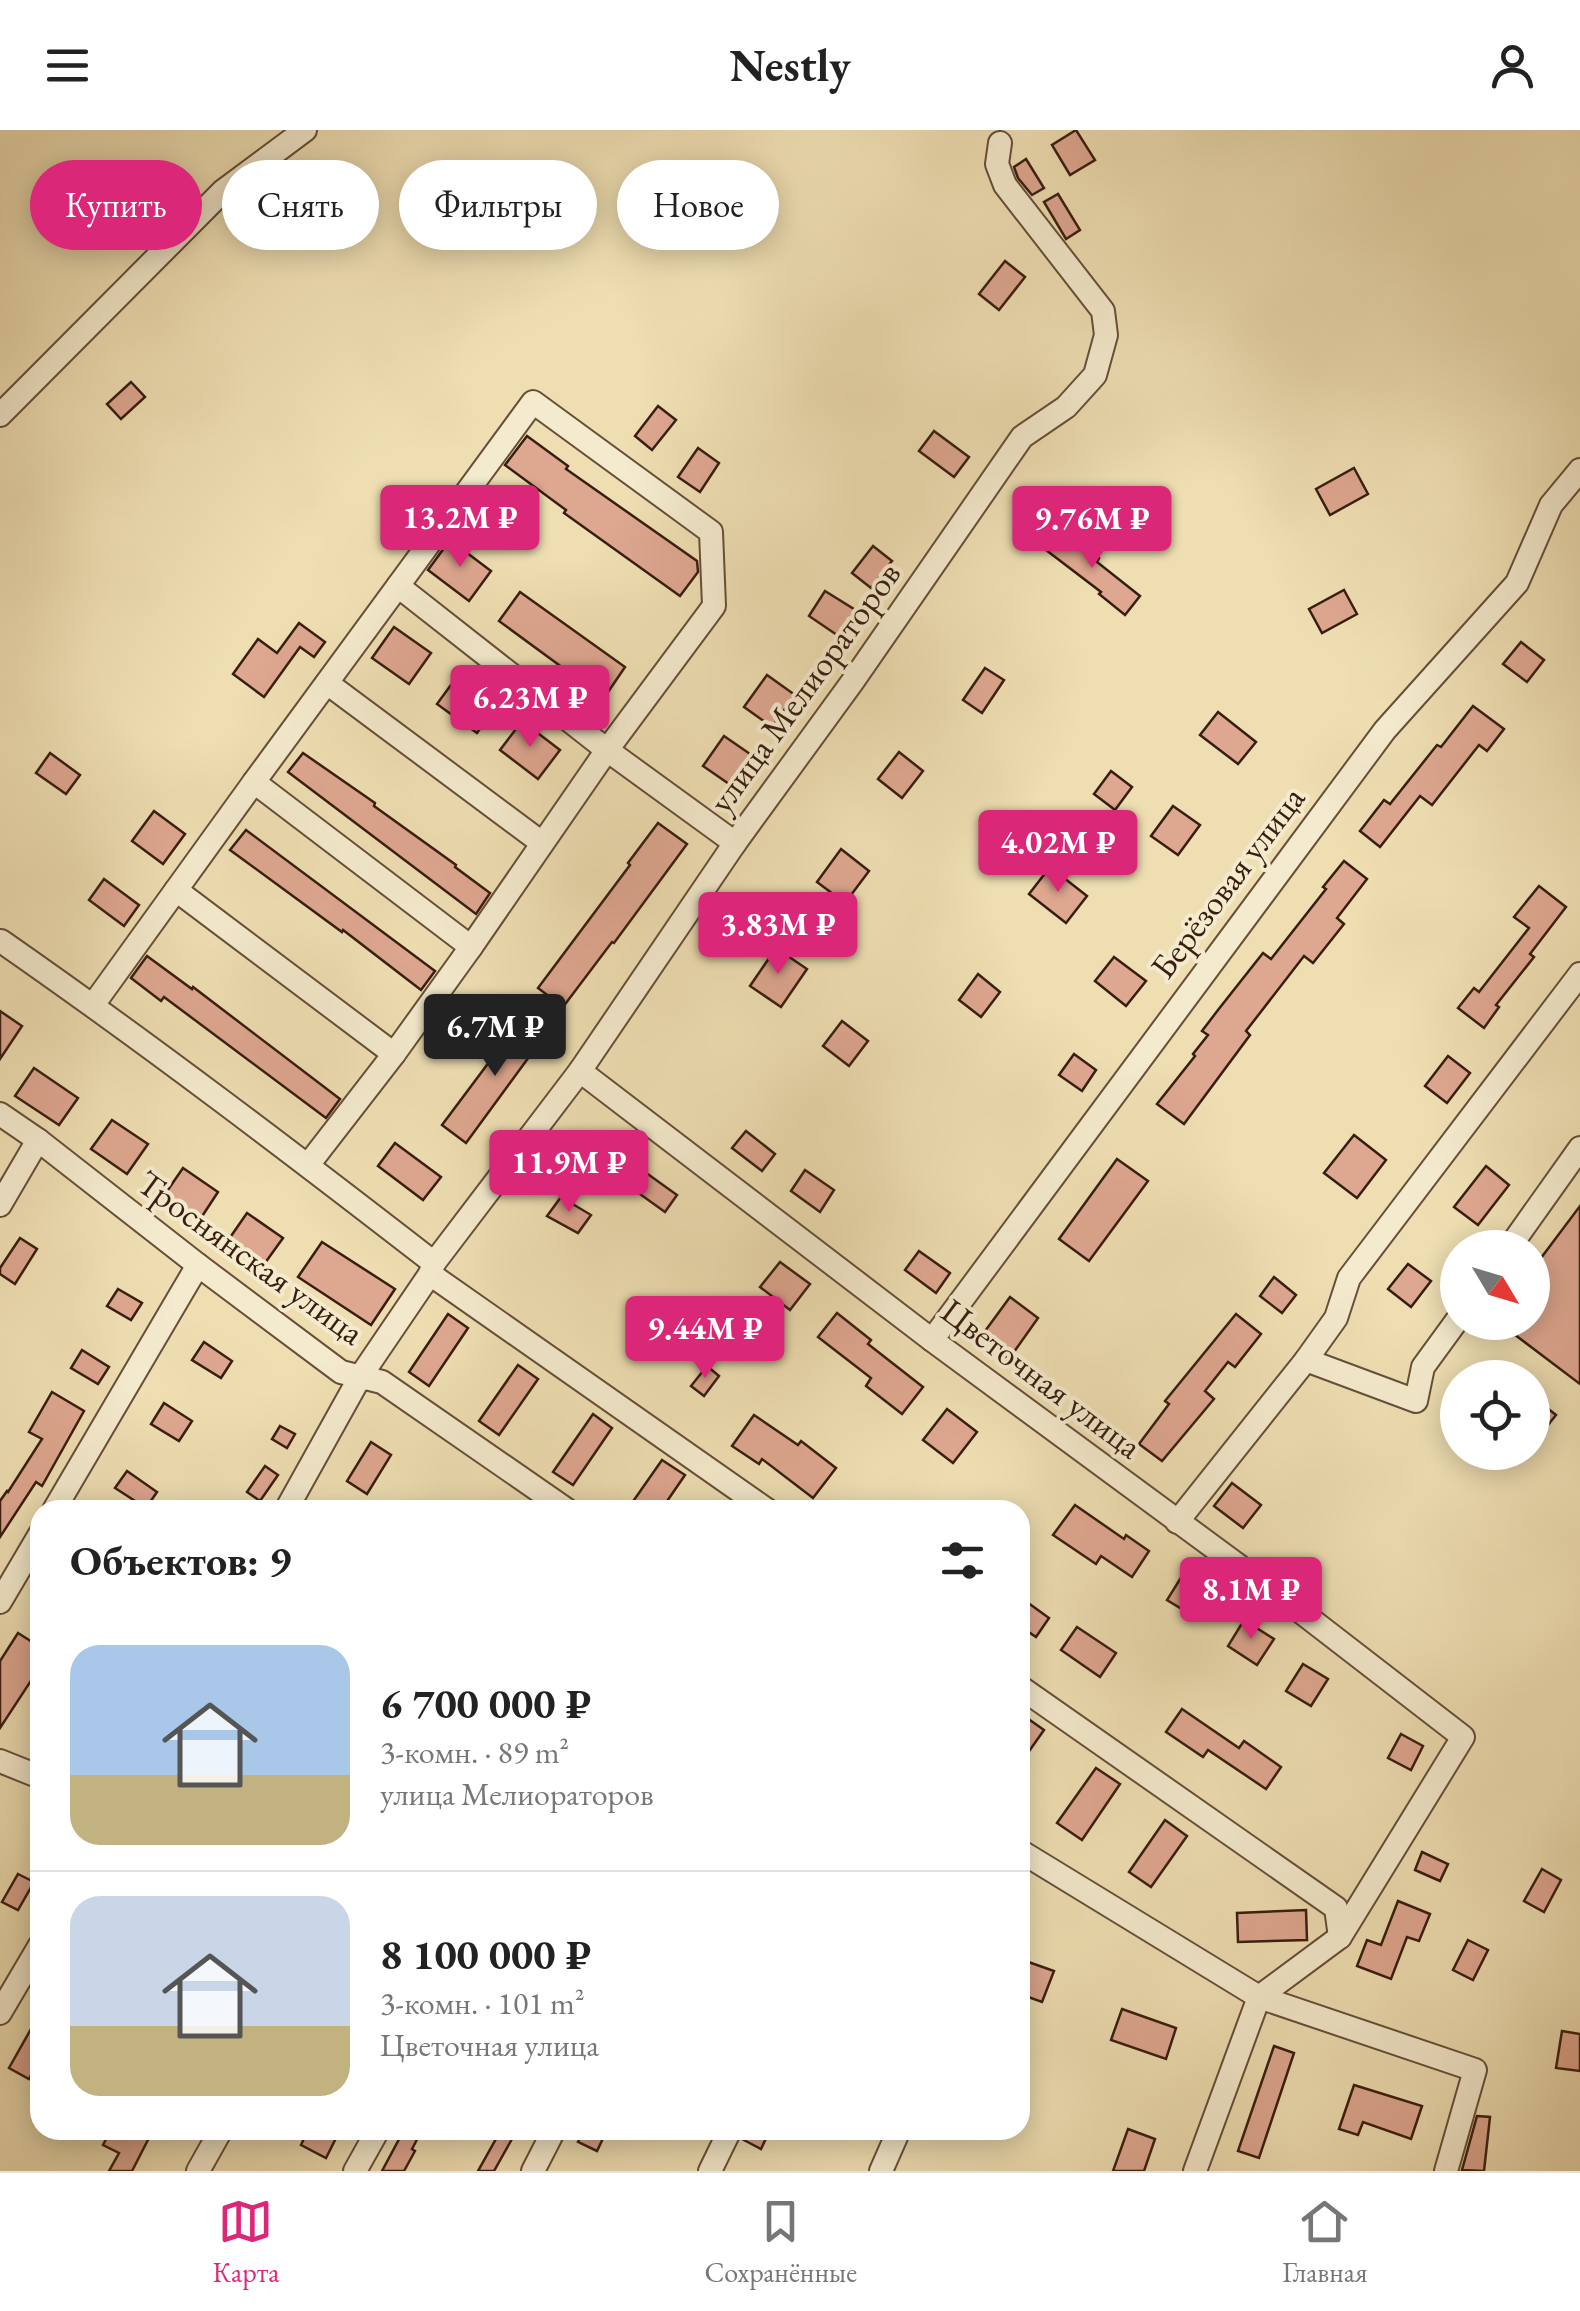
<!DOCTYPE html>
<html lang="ru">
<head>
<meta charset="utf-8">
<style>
  :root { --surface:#fff; --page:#f6f6f6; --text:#222; --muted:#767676; --line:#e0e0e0; --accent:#db2777 }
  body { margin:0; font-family:"EB Garamond",serif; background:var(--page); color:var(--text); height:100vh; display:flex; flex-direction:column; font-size:38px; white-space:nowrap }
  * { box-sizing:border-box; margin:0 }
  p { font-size:32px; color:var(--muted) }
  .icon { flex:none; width:55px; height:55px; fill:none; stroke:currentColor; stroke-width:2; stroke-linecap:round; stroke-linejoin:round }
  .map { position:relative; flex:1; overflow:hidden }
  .details { position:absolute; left:30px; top:1370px; width:1000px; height:640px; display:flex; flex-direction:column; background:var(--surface); border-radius:30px; box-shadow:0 5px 25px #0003 }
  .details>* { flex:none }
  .guide { position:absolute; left:30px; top:30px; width:1000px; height:90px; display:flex; gap:20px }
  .needle { width:65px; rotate:128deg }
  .fabs { position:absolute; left:1440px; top:1100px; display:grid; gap:20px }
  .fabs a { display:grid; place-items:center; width:110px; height:110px; border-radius:50%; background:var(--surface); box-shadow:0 5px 25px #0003; font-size:50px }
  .price { position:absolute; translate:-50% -85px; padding:0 22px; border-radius:10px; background:var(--accent); color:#fff; font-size:32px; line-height:65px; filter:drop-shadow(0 2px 5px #0008) }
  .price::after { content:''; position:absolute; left:50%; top:60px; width:30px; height:22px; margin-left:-15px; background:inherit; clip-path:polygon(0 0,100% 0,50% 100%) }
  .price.active { background:#222; color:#fff }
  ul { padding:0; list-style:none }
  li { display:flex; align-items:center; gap:30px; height:250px; padding:0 40px }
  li+li { border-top:2px solid var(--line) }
  li span { display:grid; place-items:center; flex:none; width:280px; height:200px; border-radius:30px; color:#555 }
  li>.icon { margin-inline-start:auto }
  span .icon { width:120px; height:120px; fill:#fffc; stroke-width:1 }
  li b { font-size:42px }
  h2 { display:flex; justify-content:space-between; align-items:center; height:120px; padding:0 40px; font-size:42px }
  .chip { padding:0 35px; border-radius:45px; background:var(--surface); box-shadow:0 5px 25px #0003; font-size:35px; line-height:90px }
  .chip.active { background:var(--accent); color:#fff }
  header { display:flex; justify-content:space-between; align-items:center; height:130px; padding:0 40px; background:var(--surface); font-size:45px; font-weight:700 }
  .dock { display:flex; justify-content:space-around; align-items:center; height:140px; border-top:2px solid var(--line); background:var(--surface); font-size:28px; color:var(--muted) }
  .dock a { display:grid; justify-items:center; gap:5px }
  .dock .active { color:var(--accent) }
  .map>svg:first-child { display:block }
  .building { fill:#dea790; stroke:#381e0f; stroke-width:2.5 }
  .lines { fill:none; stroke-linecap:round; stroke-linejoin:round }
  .street-casing { stroke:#664e38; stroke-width:26 }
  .street { stroke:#f4eacd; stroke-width:22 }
  .labels { text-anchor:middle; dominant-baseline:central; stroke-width:8; stroke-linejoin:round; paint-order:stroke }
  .street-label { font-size:35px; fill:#381e0f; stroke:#f4eacd }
</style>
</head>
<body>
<header><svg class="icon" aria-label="menu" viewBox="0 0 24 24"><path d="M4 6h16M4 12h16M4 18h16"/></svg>Nestly<svg class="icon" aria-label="person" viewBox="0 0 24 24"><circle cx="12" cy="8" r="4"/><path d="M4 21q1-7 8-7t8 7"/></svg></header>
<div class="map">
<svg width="1580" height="2041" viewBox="0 0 1580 2041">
  <rect width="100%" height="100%" fill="#eedeb2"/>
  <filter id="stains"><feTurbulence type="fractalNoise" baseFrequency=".002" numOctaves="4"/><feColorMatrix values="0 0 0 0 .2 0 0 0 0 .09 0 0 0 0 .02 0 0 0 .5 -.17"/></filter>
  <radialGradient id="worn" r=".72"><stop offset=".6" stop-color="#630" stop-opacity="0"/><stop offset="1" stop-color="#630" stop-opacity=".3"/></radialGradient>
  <!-- building -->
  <g class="building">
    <path d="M1076 0 1095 30 1070 45 1052 15Z"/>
    <path d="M1026 29 1044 58 1032 65 1018 48 1014 37Z"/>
    <path d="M1058 64 1080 100 1066 109 1044 72Z"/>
    <path d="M1005 131 1025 147 999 180 979 164Z"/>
    <path d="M131 252 145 267 121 289 107 274Z"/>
    <path d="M658 276 676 290 652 320 635 306Z"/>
    <path d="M934 301 969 327 954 347 919 321Z"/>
    <path d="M527 306 568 336 566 339 697 431 698 442 680 466 564 383 566 380 505 335Z"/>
    <path d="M698 318 719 333 700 362 678 347Z"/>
    <path d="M1354 338 1368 364 1330 385 1316 359Z"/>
    <path d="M1062 399 1099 428 1097 432 1140 466 1125 485 1099 464 1101 462 1046 420Z"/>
    <path d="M450 410 491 441 469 471 428 440Z"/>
    <path d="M873 416 892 431 871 458 852 443Z"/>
    <path d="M1344 460 1357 484 1322 503 1309 479Z"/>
    <path d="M825 461 857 481 840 507 809 486Z"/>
    <path d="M520 462 625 537 604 568 499 491Z"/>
    <path d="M299 493 325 512 314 527 300 517 264 567 233 544 258 509 277 523Z"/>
    <path d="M394 497 431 523 409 554 372 528Z"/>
    <path d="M1521 512 1544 530 1527 552 1503 534Z"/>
    <path d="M985 538 1004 550 982 583 963 570Z"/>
    <path d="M459 544 499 572 477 603 437 574Z"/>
    <path d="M767 545 795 565 772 597 744 577Z"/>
    <path d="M1473 576 1504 599 1487 621 1479 615 1432 675 1420 666 1380 717 1360 701 1384 670 1390 674 1437 615 1441 617Z"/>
    <path d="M1218 582 1256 612 1238 634 1200 605Z"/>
    <path d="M522 591 560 620 538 649 500 620Z"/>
    <path d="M724 606 753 626 732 656 703 636Z"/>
    <path d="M899 622 923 641 902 668 878 649Z"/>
    <path d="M50 623 80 645 66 664 36 643Z"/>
    <path d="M303 623 375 673 374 676 456 735 455 737 490 763 476 784 288 642Z"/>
    <path d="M1111 641 1132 657 1115 680 1094 664Z"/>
    <path d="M1173 676 1200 695 1178 725 1151 706Z"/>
    <path d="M154 681 185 704 163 734 132 711Z"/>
    <path d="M658 693 687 714 614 813 612 812 563 877 538 858 630 735 628 733Z"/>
    <path d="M246 700 435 841 421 860 343 800 342 802 230 720Z"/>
    <path d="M841 719 869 741 845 773 817 752Z"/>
    <path d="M1344 731 1367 749 1337 788 1344 794 1313 833 1304 826 1246 901 1250 905 1184 994 1157 974 1195 926 1193 924 1208 905 1202 901 1218 880 1263 823 1271 829 1326 759 1323 757Z"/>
    <path d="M1050 737 1087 766 1066 793 1029 764Z"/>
    <path d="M104 749 139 775 124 796 89 770Z"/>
    <path d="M1539 756 1566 777 1530 824 1534 827 1496 875 1499 877 1484 898 1458 878 1474 858 1479 862 1529 798 1514 787Z"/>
    <path d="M776 818 807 839 781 877 750 856Z"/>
    <path d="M147 826 192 859 193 857 340 969 326 988 164 867 161 871 131 848Z"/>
    <path d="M1114 827 1146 851 1126 876 1095 851Z"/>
    <path d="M978 844 1000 862 981 887 959 870Z"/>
    <path d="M0 881 22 896 0 929Z"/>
    <path d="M525 884 548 901 466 1013 442 995Z"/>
    <path d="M842 891 868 911 849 936 823 916Z"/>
    <path d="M1074 924 1096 940 1082 961 1059 945Z"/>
    <path d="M1448 926 1470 943 1447 973 1425 956Z"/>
    <path d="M34 938 78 968 59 995 15 966Z"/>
    <path d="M112 990 148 1014 127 1044 91 1019Z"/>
    <path d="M746 1001 775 1024 762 1041 732 1018Z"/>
    <path d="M1354 1005 1386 1030 1357 1068 1324 1043Z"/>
    <path d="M395 1013 441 1047 423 1070 378 1036Z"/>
    <path d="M1117 1029 1148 1051 1089 1131 1059 1109Z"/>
    <path d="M631 1032 677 1065 665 1082 619 1049Z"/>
    <path d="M1486 1036 1509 1055 1478 1095 1454 1077Z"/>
    <path d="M183 1038 218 1062 199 1091 163 1067Z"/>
    <path d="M805 1040 834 1060 820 1082 791 1061Z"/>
    <path d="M561 1067 591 1085 578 1103 547 1086Z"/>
    <path d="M1580 1076V1254L1498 1192H1532V1140Z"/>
    <path d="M247 1083 283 1108 265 1133 229 1109Z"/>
    <path d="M20 1108 37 1119 15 1154 0 1144V1138Z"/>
    <path d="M322 1112 395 1159 371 1195 298 1147Z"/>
    <path d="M919 1121 950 1143 936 1163 905 1140Z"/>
    <path d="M780 1132 810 1154 790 1180 760 1157Z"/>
    <path d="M1408 1134 1431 1151 1411 1177 1388 1159Z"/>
    <path d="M1274 1147 1296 1165 1282 1183 1260 1166Z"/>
    <path d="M118 1159 142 1173 131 1190 107 1176Z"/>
    <path d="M1010 1167 1038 1188 1009 1229 980 1208Z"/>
    <path d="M837 1183 871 1210 868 1214 923 1257 902 1284 866 1256 871 1248 818 1207Z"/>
    <path d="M448 1184 468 1198 429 1256 409 1242Z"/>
    <path d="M1236 1184 1261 1204 1235 1237 1228 1232 1205 1261 1214 1269 1162 1331 1139 1314 1169 1274 1165 1271Z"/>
    <path d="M204 1212 232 1231 221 1248 192 1230Z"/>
    <path d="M82 1220 109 1237 98 1254 71 1238Z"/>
    <path d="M518 1235 538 1249 499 1305 479 1291Z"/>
    <path d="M707 1236 719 1246 704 1266 691 1256Z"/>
    <path d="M52 1262 84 1281 42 1356 36 1352 0 1407V1371L7 1361 8 1362 42 1309 29 1302Z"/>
    <path d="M1532 1266 1556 1285 1532 1315Z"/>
    <path d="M164 1273 192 1291 179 1311 151 1294Z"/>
    <path d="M947 1279 977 1302 953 1333 923 1310Z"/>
    <path d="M593 1284 612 1298 573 1355 553 1342Z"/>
    <path d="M754 1285 798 1315 801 1311 836 1338 813 1368 762 1329 759 1334 732 1316Z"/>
    <path d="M280 1296 295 1304 287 1318 272 1309Z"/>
    <path d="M371 1312 391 1325 367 1364 347 1351Z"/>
    <path d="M662 1330 685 1345 661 1380H627Z"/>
    <path d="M265 1336 278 1345 260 1371 247 1362Z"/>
    <path d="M127 1341 157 1362 146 1378 115 1358Z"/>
    <path d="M1232 1353 1261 1375 1243 1398 1214 1376Z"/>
    <path d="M1075 1375 1124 1409 1126 1405 1149 1421 1132 1447 1101 1426 1096 1434 1053 1405Z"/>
    <path d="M1182 1446 1215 1466 1200 1490 1167 1470Z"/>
    <path d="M1020 1467 1049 1488 1036 1507 1020 1496Z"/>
    <path d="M1244 1490 1274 1509 1257 1535 1228 1516Z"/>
    <path d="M1077 1497 1116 1523 1100 1547 1061 1520Z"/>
    <path d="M18 1503 40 1517V1537L0 1598V1531Z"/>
    <path d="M1303 1534 1328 1549 1311 1576 1286 1561Z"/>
    <path d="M1182 1579 1239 1618 1244 1611 1281 1637 1266 1659 1208 1620 1203 1627 1166 1602Z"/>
    <path d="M1020 1583 1044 1600 1020 1634Z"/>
    <path d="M1401 1604 1423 1616 1411 1640 1388 1628Z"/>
    <path d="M1096 1638 1120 1654 1082 1710 1057 1693Z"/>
    <path d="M1165 1690 1187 1706 1151 1757 1129 1742Z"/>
    <path d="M1422 1722 1448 1734 1440 1751 1415 1740Z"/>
    <path d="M1542 1739 1561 1750 1544 1782 1524 1771Z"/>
    <path d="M18 1744 34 1752 18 1780 2 1772Z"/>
    <path d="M1398 1771 1430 1784 1419 1811 1407 1807 1391 1849 1357 1836 1367 1810 1381 1815Z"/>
    <path d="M1306 1780 1307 1810 1238 1812 1237 1783Z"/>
    <path d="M1468 1810 1488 1820 1473 1850 1453 1840Z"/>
    <path d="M1020 1829 1054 1841 1042 1872 1020 1864Z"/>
    <path d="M1122 1879 1176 1898 1166 1929 1111 1910Z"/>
    <path d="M40 1883V1930L29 1949 9 1938Z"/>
    <path d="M1562 1901 1580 1904V1941L1556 1938Z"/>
    <path d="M1274 1916 1294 1923 1259 2028 1238 2021Z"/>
    <path d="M1354 1955 1422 1976 1411 2009 1363 1992 1358 2005 1339 1999Z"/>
    <path d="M1477 1986 1490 1987 1484 2041 1462 2040Z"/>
    <path d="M1128 1999 1155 2009 1144 2041H1113Z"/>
    <path d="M111 2000H153L132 2041H109L119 2023 103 2015Z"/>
    <path d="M308 2000H324L337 2006 326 2028 301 2015Z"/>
    <path d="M404 2000H422L412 2019 415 2021 404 2041H382Z"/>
    <path d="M501 2000H517L494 2041H478Z"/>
    <path d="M583 2000H607L597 2021 578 2012Z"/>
    <path d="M745 2000H770L761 2019 742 2009Z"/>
  </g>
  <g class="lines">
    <defs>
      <g id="street">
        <path d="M0 285 223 61 305 0"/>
        <path d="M398 456 607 620 735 713"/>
        <path d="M327 553 542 713"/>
        <path d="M254 652 533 272 711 402 714 476 607 620 471 817"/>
        <path d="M176 760 394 924"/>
        <path d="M1 811C149 914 292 1023 434 1133"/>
        <path d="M93 875 254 652 471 817 394 924 308 1035"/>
        <path d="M580 941 932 1210 1296 1478 1463 1607 1340 1807 1259 1867 1195 2041"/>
        <path d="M0 984 38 1010 198 1135 341 1242 382 1252 567 1380"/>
        <path d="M0 1075 38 1010"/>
        <path d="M1509 1118 1580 1018"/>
        <path d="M430 1144 434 1133 580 941 735 713 853 551 1022 307 1066 277 1095 245 1106 205 1103 181 1005 55 997 34 1000 13"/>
        <path d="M932 1210 1385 600 1517 453 1551 375 1580 340"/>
        <path d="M1306 1230 1416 1271 1423 1237 1458 1189"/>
        <path d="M54 1380 198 1135"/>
        <path d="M286 1380 360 1247 430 1144 767 1380"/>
        <path d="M1177 1392 1306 1230 1336 1188 1349 1148 1580 844"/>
        <path d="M0 1472 40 1404"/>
        <path d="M1020 1557 1336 1778 1340 1807"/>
        <path d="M0 1631 40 1647"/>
        <path d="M1020 1721 1259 1867 1475 1940 1446 2041"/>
        <path d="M0 1883 40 1815"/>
        <path d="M198 2041 221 2000"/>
        <path d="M355 2041 378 2000"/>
        <path d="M533 2041 554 2000"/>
        <path d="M710 2041 730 2000"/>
        <path d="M881 2041 899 2000"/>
      </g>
    </defs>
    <!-- street casing -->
    <use href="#street" class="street-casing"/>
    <!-- street -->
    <use href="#street" class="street"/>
  </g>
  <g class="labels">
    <!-- street labels -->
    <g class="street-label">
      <text transform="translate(804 557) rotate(-54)">улица Мелиораторов</text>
      <text transform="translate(1227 752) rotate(-53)">Берёзовая улица</text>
      <text transform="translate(251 1127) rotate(36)">Троснянская улица</text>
      <text transform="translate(1042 1248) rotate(37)">Цветочная улица</text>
    </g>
  </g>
  <rect width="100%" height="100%" filter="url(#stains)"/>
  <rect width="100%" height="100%" fill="url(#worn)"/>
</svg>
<div class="fabs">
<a><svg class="needle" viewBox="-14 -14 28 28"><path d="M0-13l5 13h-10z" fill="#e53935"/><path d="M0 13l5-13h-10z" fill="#767676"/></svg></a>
<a><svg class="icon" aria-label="locate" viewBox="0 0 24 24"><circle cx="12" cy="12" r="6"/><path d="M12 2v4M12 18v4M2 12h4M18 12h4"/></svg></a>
</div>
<b class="price" style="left:460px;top:440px">13.2M ₽</b>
<b class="price" style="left:1092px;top:441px">9.76M ₽</b>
<b class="price" style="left:530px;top:620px">6.23M ₽</b>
<b class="price" style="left:1058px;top:765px">4.02M ₽</b>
<b class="price" style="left:778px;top:847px">3.83M ₽</b>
<b class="price active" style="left:495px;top:949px">6.7M ₽</b>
<b class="price" style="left:569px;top:1085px">11.9M ₽</b>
<b class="price" style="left:705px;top:1251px">9.44M ₽</b>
<b class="price" style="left:1251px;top:1512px">8.1M ₽</b>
<div class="guide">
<a class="chip active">Купить</a>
<a class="chip">Снять</a>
<a class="chip">Фильтры</a>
<a class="chip">Новое</a>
</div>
<section class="details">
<h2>Объектов: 9<svg class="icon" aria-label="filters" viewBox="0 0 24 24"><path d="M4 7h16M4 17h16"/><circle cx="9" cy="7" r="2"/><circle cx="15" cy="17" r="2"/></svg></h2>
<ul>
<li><span style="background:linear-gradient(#a9c7e8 65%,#c2b280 0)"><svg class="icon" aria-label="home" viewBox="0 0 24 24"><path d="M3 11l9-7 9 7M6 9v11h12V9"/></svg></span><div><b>6 700 000 ₽</b><p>3-комн. · 89 m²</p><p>улица Мелиораторов</p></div></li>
<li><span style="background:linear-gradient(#c9d6e8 65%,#c2b280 0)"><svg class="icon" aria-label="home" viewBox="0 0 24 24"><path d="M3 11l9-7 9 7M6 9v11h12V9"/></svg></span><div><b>8 100 000 ₽</b><p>3-комн. · 101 m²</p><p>Цветочная улица</p></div></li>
</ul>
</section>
</div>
<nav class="dock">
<a class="active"><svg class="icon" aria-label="map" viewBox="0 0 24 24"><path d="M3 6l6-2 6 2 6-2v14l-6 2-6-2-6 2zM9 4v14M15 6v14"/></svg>Карта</a>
<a><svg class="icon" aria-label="saved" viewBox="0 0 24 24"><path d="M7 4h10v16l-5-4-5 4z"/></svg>Сохранённые</a>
<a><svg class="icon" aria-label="home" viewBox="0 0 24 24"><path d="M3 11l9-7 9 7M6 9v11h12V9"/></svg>Главная</a>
</nav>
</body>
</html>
